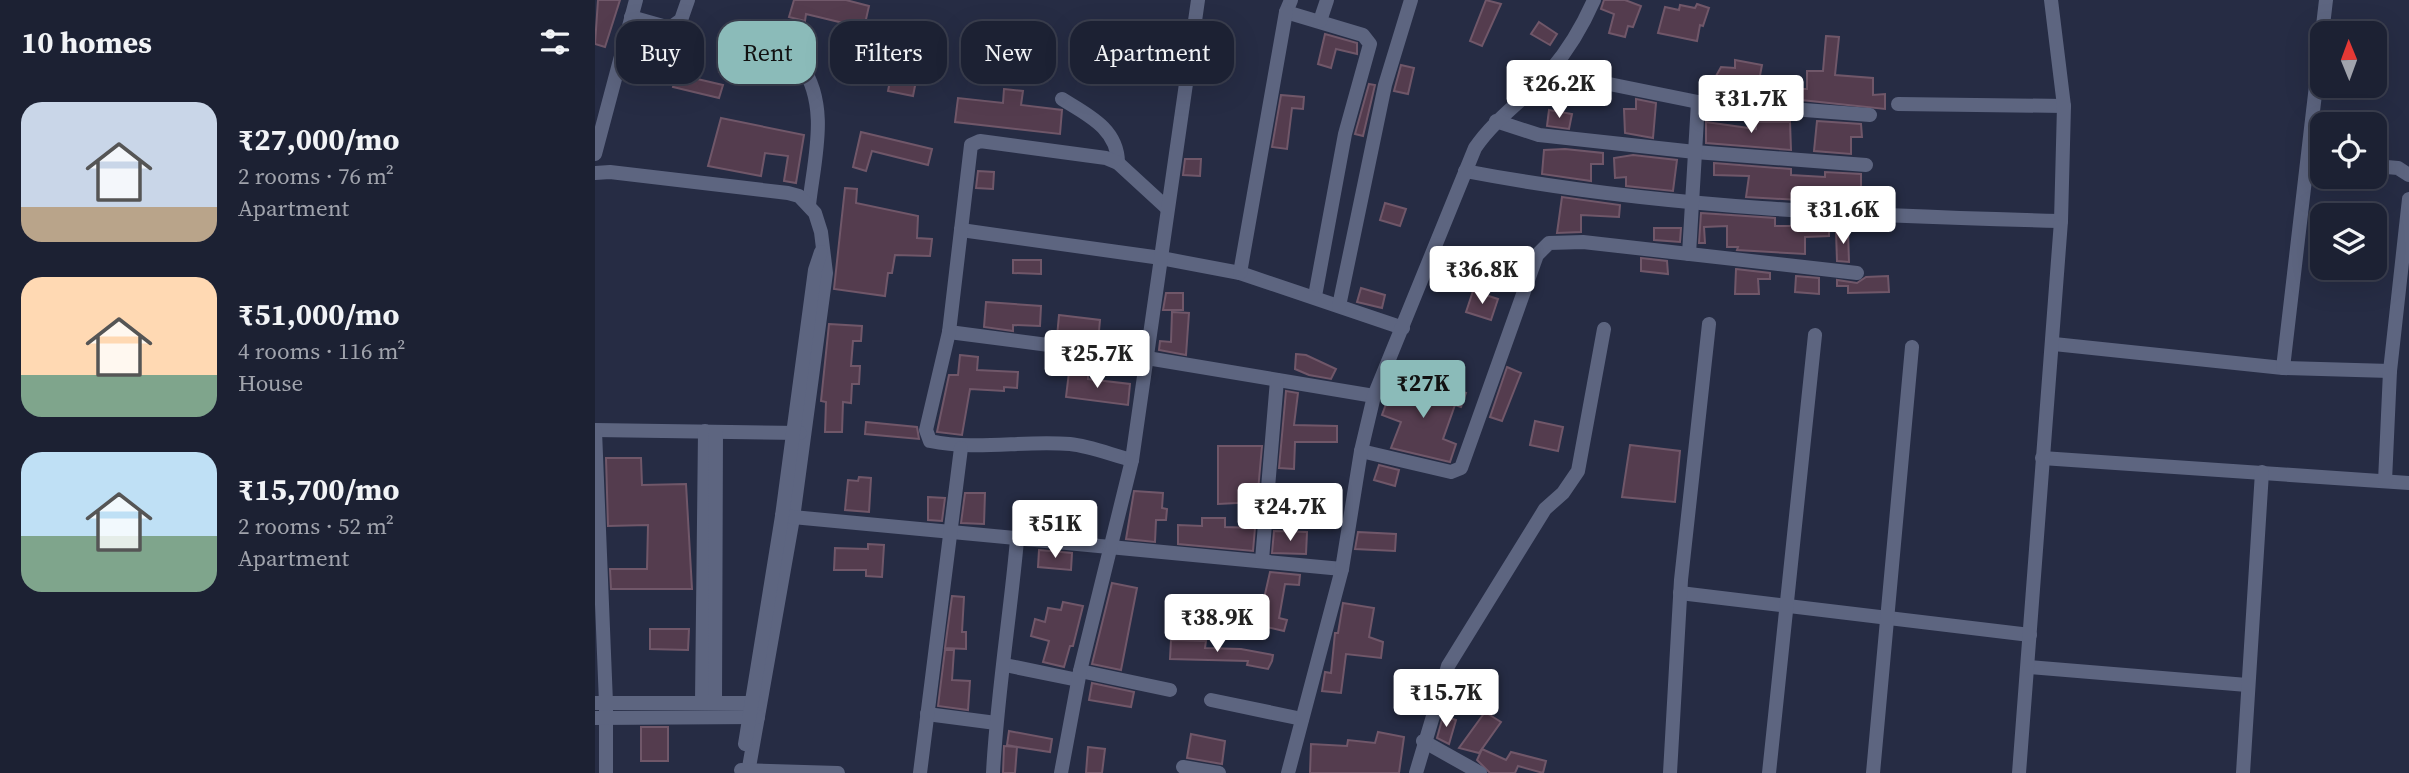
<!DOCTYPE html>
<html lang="en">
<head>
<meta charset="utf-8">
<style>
  :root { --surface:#1c2133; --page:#25293b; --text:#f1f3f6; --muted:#a0a3ac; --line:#3a3e4e; --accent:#8bbbb9 }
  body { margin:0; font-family:"Source Serif 4",serif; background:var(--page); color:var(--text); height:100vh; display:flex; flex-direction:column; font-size:26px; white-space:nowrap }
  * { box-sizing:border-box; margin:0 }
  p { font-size:23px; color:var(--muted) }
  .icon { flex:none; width:38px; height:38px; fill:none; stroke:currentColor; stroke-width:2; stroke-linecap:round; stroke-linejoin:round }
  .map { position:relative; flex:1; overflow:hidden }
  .panel { display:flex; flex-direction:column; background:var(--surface); width:595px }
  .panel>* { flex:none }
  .top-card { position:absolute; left:21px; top:21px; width:665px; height:63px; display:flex; gap:14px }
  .needle { width:46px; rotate:359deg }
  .tools { position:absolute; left:1715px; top:21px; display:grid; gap:14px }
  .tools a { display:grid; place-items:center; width:77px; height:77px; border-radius:14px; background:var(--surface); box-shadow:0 7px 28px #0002,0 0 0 2px var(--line); font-size:35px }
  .price { position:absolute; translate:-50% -60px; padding:0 16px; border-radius:7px; background:#fff; color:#222; font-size:23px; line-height:46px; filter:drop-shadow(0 2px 4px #0008) }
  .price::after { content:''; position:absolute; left:50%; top:42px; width:21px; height:16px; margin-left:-10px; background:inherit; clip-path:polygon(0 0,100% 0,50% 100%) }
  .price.current { background:var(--accent); color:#111 }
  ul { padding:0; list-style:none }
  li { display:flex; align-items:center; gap:21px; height:175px; padding:0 21px }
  li span { display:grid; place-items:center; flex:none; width:196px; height:140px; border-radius:21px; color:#555 }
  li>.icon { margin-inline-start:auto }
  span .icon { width:84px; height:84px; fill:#fffc; stroke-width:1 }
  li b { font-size:30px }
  h2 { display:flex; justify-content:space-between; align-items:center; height:84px; padding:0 21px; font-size:30px }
  .chip { padding:0 24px; border-radius:21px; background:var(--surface); box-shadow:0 7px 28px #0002,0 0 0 2px var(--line); font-size:24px; line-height:63px }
  .chip.current { background:var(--accent); color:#111 }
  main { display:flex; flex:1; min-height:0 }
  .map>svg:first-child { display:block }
  .building { fill:#543c4e; stroke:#705769; stroke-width:2 }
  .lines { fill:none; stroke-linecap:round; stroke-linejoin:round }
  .minor { stroke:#5d6580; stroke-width:14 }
</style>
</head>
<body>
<main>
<section class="panel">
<h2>10 homes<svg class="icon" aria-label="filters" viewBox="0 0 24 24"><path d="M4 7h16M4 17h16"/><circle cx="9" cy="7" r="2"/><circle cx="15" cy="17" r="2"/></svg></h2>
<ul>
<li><span style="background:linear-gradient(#c9d6e8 75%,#b9a48a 0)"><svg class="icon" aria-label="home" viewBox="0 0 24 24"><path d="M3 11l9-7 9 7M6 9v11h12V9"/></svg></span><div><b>₹27,000/mo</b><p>2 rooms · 76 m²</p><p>Apartment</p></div></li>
<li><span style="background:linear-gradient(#ffd9b3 70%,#7fa58c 0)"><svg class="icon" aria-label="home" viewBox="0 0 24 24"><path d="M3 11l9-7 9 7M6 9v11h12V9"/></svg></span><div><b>₹51,000/mo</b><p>4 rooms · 116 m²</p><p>House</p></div></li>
<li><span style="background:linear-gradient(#bfe0f5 60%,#7fa58c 0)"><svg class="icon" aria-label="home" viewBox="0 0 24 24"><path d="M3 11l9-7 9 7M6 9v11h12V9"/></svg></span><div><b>₹15,700/mo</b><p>2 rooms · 52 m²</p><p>Apartment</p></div></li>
</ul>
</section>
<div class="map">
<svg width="1814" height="773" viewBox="0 0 1814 773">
  <rect width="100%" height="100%" fill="#262c44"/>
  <!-- building -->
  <g class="building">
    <path d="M3 0H25L10 47 0 44Z"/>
    <path d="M199 0H251L274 6 269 28 211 14 210 21 194 17Z"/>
    <path d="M891 0 906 4 887 46 875 41Z"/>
    <path d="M1009 0H1030L1046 6 1038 27 1033 26 1030 37 1014 33 1019 14 1006 9Z"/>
    <path d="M1102 4 1114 8 1108 26 1105 25 1102 41 1063 33 1070 7 1084 10 1085 5 1100 8Z"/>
    <path d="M944 22 962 34 955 45 936 34Z"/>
    <path d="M132 31 155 35 146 77 124 72Z"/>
    <path d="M730 34 762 43V54L741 49 736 68 723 64Z"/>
    <path d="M304 36 329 41 318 96 293 91Z"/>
    <path d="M1231 36 1244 37 1240 75 1278 78V95L1290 94V109L1197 99 1196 89H1212V71H1228Z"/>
    <path d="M1140 60 1167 65 1162 91 1115 87 1126 67 1140 68Z"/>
    <path d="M806 65 819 68 813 94 799 91Z"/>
    <path d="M81 74 128 85 124 98 78 87Z"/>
    <path d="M774 84 780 85 768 136 760 134Z"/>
    <path d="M409 89 428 91 426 105 467 110 465 134 360 122 363 98 408 103Z"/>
    <path d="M686 95 709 97 708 109 697 108 692 149 677 147Z"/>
    <path d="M1041 99 1061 103 1058 138 1030 133 1029 109H1041Z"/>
    <path d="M954 110 977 114 974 129 952 126Z"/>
    <path d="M126 118 209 135 201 183 189 181 193 156 170 153 166 176 113 166Z"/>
    <path d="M1222 121 1266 124 1267 137H1256V154L1219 151Z"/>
    <path d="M1111 122 1161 129V122H1195L1196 150 1111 143Z"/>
    <path d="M266 132 337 149 333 165 277 151 271 171 258 167Z"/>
    <path d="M970 149 1008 153V164H996V181L947 174 949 150Z"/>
    <path d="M1038 155 1082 160 1078 191 1031 186V177L1020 178 1019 158Z"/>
    <path d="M590 159H606L605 176 588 175Z"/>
    <path d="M1119 163 1196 169V175L1230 177V172L1266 174V194L1291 196V205L1151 197 1154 176 1119 175Z"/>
    <path d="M383 171 399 172 398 189 381 188Z"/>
    <path d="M250 188 262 189 261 203 323 216 322 238 337 239 335 256 300 255 297 273H293L290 296 239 289Z"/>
    <path d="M967 197 1025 205 1024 217 986 215V232L962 233Z"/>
    <path d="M790 203 811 209 805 226 785 220Z"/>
    <path d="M1106 213 1180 218V226H1205V220L1226 221V226L1234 227V236L1210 237V254L1142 250 1143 247H1132V226L1109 227 1110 243H1104Z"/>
    <path d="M1059 228H1086L1085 242 1059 240Z"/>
    <path d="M1241 231H1253L1254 262 1242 261Z"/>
    <path d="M1046 258 1072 261 1073 274 1046 271Z"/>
    <path d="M418 260H446V274L418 273Z"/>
    <path d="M1141 269 1175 273V279H1163L1164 294H1140Z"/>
    <path d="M1201 276 1224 278V294L1200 292Z"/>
    <path d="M1293 276 1294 292 1253 293V286H1242V280L1262 283 1271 277Z"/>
    <path d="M766 288 790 295 787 308 762 302Z"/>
    <path d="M878 291 903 299 896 320 871 312Z"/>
    <path d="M571 293H588V310H568Z"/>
    <path d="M391 302 446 306 445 326 418 325V331L389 327Z"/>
    <path d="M577 312 594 313 591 355 564 350 565 341 576 342Z"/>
    <path d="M464 315 505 320 503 342 462 337Z"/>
    <path d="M234 324 267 326 266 341H258L256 366H265L264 384H257L256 403 248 402 247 432H230L231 402 226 401Z"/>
    <path d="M701 354 711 355 741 369 736 379 714 375 700 369Z"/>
    <path d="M365 355 383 357 382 370 423 372 422 388 409 387V391L375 389 367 435 342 432 354 375H363Z"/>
    <path d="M912 367 926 373 907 421 895 417Z"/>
    <path d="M474 372 493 374V379L535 384 533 405 471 397Z"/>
    <path d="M800 380 843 396 847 385 871 393 866 407 860 405 848 439 861 444 855 462 796 448 806 422 787 415Z"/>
    <path d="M691 391 703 393 699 425 742 426V442H700L699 469 684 468Z"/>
    <path d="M940 421 968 427 963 451 935 445Z"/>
    <path d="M271 422 322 427 324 439 270 434Z"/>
    <path d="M1035 445 1085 451 1080 502 1027 497Z"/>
    <path d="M623 446H667L662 502 623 504Z"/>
    <path d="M11 458H46L47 485 91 484 97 589H16L15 569H52L53 525 13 526Z"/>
    <path d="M784 465 804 470 800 486 779 480Z"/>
    <path d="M264 477 276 478 274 512 250 510 253 480 263 481Z"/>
    <path d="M539 491 568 493 567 508 572 509 571 520H561L560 542 531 539Z"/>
    <path d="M370 493H390L389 524 366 523Z"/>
    <path d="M333 497 350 498 347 521 333 520Z"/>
    <path d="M708 508 730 509 729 528 707 527Z"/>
    <path d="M607 518H630V527L660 528 658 551 583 544V525L607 526Z"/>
    <path d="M679 531 712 532 711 554 677 553Z"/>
    <path d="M763 532 801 534 800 551 760 549Z"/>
    <path d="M273 544 289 545 287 577 271 576V570H239L240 548 273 549Z"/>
    <path d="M444 550 477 553 476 570 443 567Z"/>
    <path d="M675 572 705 575 704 585 690 584 684 618 692 620 689 631 663 625Z"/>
    <path d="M517 583 542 588 526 670 497 664Z"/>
    <path d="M357 596 369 597 367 632H371V649L350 648Z"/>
    <path d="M468 602 488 606 478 646H475L469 667 448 662 454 641 436 636 440 619 450 622 453 608 466 610Z"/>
    <path d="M748 603 779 608 774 637 788 642 786 658 751 654 746 693 727 691 730 672 736 673 740 633H743Z"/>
    <path d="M55 629H94L93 650 55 649Z"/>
    <path d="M576 640 611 641 610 648 646 649 678 655 677 661 673 669 652 665 653 661 575 659Z"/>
    <path d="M350 650H359L357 680 375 681 373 710 343 706Z"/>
    <path d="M497 683 539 692 536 707 494 700Z"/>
    <path d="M890 712 906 722 884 753 864 748Z"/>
    <path d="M848 716 861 720 854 744 842 738Z"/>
    <rect x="46" y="727" width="27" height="34"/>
    <path d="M414 731 457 739 455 752 422 747 420 773H408L409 746 422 747 412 745Z"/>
    <path d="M783 732 809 737 804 773H715L716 744 752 746 753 740 780 743Z"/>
    <path d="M596 734 630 741 627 764 592 758Z"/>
    <path d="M493 747 510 749 507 773H491Z"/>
    <path d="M887 749 911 760 916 752 951 761 948 773 923 766 920 773H895L882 760Z"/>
  </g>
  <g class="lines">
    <!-- minor -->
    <g class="minor">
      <path d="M696 0 691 12 768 35 775 44 750 134 720 296"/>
      <path d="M36 17 75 28 86 20 93 0"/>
      <path d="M725 21 732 0"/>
      <path d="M167 26C179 38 195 51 206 65 235 106 219 159 214 205"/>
      <path d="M955 72 1103 102 1275 115"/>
      <path d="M467 99C493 115 523 129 523 163"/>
      <path d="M1303 104 1469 106"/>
      <path d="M901 121 944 135 1100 152 1271 165"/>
      <path d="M0 154 41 0"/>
      <path d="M1780 166 1803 168 1814 175"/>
      <path d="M870 171C1063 208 1270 216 1466 221"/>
      <path d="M0 173 15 172 193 193 204 196 220 213 226 232 231 273 198 518 153 773"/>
      <path d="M366 230 566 258 645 273 808 328"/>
      <path d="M1094 254 1103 102"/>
      <path d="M645 273 691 12"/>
      <path d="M744 306 790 85 816 0"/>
      <path d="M354 332 552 358 779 396"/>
      <path d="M1459 344 1688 368 1795 371"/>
      <path d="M1688 368 1731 0"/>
      <path d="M0 430 205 433"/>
      <path d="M0 431 11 703V773"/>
      <path d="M766 451 856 472 866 468 942 255 954 243 988 242 1262 273"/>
      <path d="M1447 458 1814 483"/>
      <path d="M537 460C517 455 495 446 475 444 426 440 383 451 335 441L331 430 354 332 376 145 385 141 511 158 523 163 572 208"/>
      <path d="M1790 481 1795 371 1814 199"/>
      <path d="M187 516 747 569"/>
      <path d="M667 560 682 380"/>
      <path d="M1085 593 1435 635"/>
      <path d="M410 665 483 680"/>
      <path d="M1434 667 1652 685"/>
      <path d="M485 671 575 690"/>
      <path d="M616 700 707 719"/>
      <path d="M107 702 110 431"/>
      <path d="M120 702 121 432"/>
      <path d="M0 703H163"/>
      <path d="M332 714 401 723"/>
      <path d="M0 718 163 717"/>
      <path d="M828 741 885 773"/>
      <path d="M150 744 187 516 220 270 226 252"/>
      <path d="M588 767 624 773"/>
      <path d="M146 770 243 773"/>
      <path d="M325 773 366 448"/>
      <path d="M398 773C402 695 415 618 422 540"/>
      <path d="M466 773 485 671 537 460 603 0"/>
      <path d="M693 773 747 569 766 451 779 396 880 148C901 117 932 98 956 70 974 49 988 25 999 0"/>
      <path d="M821 773 853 666 950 509 968 493 983 471 1009 329"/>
      <path d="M1075 773 1086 580 1114 324"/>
      <path d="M1174 773 1220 335"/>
      <path d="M1278 773 1317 347"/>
      <path d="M1424 773 1466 221 1469 106 1456 0"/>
      <path d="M1648 773 1667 472"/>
    </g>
  </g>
</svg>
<div class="tools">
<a><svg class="needle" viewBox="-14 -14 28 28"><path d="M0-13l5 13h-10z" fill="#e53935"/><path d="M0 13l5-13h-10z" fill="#a0a3ac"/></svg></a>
<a><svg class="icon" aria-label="locate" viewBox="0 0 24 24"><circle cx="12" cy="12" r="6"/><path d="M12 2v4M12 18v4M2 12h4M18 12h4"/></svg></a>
<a><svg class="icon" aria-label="layers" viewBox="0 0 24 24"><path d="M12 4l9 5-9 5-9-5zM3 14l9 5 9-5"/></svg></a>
</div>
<b class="price" style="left:964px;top:120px">₹26.2K</b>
<b class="price" style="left:1156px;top:135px">₹31.7K</b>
<b class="price" style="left:1248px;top:246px">₹31.6K</b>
<b class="price" style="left:887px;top:306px">₹36.8K</b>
<b class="price" style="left:502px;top:390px">₹25.7K</b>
<b class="price current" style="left:828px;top:420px">₹27K</b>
<b class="price" style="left:695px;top:543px">₹24.7K</b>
<b class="price" style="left:460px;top:560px">₹51K</b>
<b class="price" style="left:622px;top:654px">₹38.9K</b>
<b class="price" style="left:851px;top:729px">₹15.7K</b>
<div class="top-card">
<a class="chip">Buy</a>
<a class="chip current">Rent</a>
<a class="chip">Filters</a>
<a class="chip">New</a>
<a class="chip">Apartment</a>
</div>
</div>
</main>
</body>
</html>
